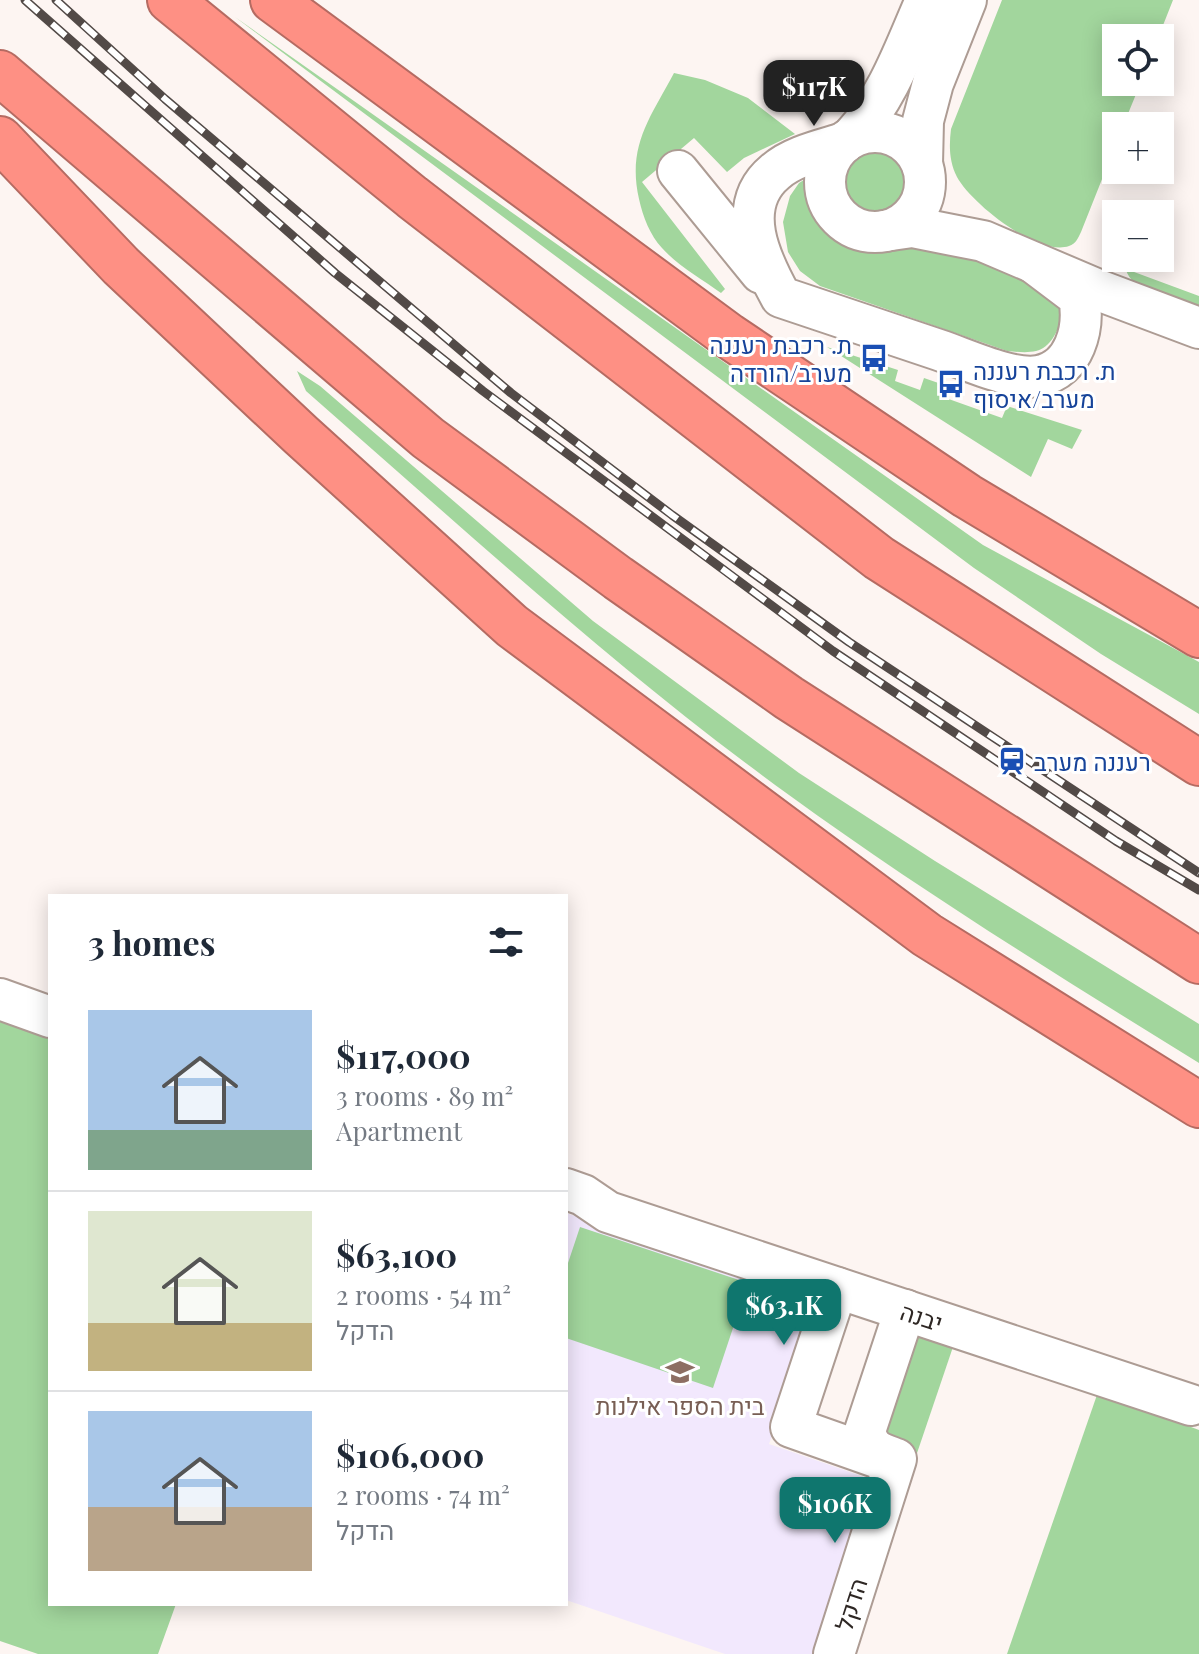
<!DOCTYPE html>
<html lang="en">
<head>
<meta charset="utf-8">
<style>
  :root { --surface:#fff; --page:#f2f2f3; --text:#1f2937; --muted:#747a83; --line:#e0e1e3; --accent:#0f766e }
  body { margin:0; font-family:"Playfair Display",Heebo,serif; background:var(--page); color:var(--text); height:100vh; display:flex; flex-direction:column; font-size:30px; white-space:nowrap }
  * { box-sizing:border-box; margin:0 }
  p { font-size:26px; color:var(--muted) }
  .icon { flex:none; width:44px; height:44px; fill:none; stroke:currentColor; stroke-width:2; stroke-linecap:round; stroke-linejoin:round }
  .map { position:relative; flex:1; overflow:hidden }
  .side { position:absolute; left:48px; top:894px; width:520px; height:712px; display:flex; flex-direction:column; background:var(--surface); border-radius:0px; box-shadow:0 4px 20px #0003 }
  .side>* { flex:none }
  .buttons { position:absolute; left:1102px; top:24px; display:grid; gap:16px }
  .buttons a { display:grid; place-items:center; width:72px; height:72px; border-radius:0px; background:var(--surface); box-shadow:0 4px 20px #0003; font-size:40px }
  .price { position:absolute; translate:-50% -68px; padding:0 18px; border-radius:16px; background:var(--accent); color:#fff; font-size:26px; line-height:52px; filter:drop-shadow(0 2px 4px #0008) }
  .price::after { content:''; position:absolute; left:50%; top:48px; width:24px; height:18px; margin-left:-12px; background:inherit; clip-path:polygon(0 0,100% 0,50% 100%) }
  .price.on { background:#222; color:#fff }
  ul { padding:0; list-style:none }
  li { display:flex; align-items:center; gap:24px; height:200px; padding:0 40px }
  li+li { border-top:2px solid var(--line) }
  li span { display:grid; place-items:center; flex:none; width:224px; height:160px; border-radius:0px; color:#555 }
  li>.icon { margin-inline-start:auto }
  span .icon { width:96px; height:96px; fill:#fffc; stroke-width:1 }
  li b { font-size:34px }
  h2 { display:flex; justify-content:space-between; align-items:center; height:96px; padding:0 40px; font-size:34px }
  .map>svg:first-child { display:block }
  .education { fill:#f2e8fd }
  .green { fill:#a2d69d }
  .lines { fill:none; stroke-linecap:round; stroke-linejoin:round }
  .minor-casing { stroke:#ad9c94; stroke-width:44 }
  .highway-casing { stroke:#b56b62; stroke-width:48 }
  .minor { stroke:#fff; stroke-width:40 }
  .highway { stroke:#fe9084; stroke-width:44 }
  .rail-casing { stroke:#524a47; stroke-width:9 }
  .rail { stroke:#fff; stroke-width:6; stroke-dasharray:18; stroke-linecap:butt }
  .labels { text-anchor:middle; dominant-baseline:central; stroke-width:6; stroke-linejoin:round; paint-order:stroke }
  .transit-label { font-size:24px; fill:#164399; stroke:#fff; text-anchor:start }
  .street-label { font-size:24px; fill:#2e2724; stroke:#fff }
  .education-label { font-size:24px; fill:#785e54; stroke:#fff }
</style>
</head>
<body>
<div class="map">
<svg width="1199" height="1654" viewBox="0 0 1199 1654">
  <rect width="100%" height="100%" fill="#fdf5f2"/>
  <!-- education -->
  <path class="education" d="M566 1213 819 1299 769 1444 876 1481 816 1654H725L566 1600Z"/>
  <!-- green -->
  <g class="green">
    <path d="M1002 0H1173L1158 38H1116V82H1141L1123 126H1116V144L1081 232C1078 238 1076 244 1069 246 1038 257 971 203 957 177 949 161 949 146 951 129Z"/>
    <path d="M235 17 983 545 1199 662V714L1101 654 974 568Z"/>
    <path d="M674 73 705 80 748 98 795 134 744 158 727 172 694 138 642 182 725 289 721 293C702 279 678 266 662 248 650 235 643 217 639 199 627 146 650 118 674 73Z"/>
    <circle cx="876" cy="182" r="32"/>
    <path d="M810 176C806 203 822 228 846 241 856 247 869 251 881 249 887 248 893 245 899 245 921 246 950 250 972 255 988 260 1047 289 1058 302 1063 308 1063 317 1060 324 1048 353 1037 354 1007 351L820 286 800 271 788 252 783 222 790 196 799 183Z"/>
    <path d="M1126 269 1199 296V308C1178 301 1130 292 1126 269Z"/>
    <path d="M827 347 898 370 895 381 920 390 924 378 947 386 943 397 1002 418 1007 406 1082 430 1072 449 1048 439 1031 477Z"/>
    <path d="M297 371 320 386 593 621 799 773 935 861 1199 1024V1063C1060 977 921 891 789 795 619 672 464 529 306 391Z"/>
    <path d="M0 1017 50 1035V1604H176L158 1654H38L0 1641Z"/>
    <path d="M580 1227 748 1283 713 1388 566 1338V1269Z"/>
    <path d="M910 1326 955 1341 914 1462 880 1433Z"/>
    <path d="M1098 1392 1199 1430V1654H1007Z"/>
  </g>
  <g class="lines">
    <defs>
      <g id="minor">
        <circle cx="875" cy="182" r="50"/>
        <path d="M852 137C888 98 905 48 926 0"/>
        <path d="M844 143C822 150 793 156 775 172 734 206 761 261 781 297 834 315 886 332 939 350 966 359 1012 381 1039 376 1075 369 1085 328 1079 297L1034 263"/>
        <path d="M922 164 923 121 933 83 966 0"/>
        <path d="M678 171 761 273"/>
        <path d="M884 231 912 227 983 241 1098 290 1199 328"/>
        <path d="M0 999 50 1017"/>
        <path d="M566 1189 583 1195 608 1212 1191 1405"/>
        <path d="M837 1288 791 1427 890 1462"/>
        <path d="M834 1654 896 1459C878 1452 870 1451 865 1431L905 1310"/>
      </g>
      <g id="highway">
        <path d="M170 0 412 197 879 558 1199 763"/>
        <path d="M273 0 729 336 967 496 1199 635"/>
        <path d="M0 73 428 438 618 578 789 698 1199 961"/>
        <path d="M0 139 121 266 301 435 512 626 927 935 1199 1105"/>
      </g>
    </defs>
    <!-- minor casing -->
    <use href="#minor" class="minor-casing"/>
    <!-- highway casing -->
    <use href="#highway" class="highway-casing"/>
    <!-- minor -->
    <use href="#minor" class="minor"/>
    <!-- highway -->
    <use href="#highway" class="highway"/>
    <defs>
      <g id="rail">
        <path d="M25 0 335 273 483 391 833 651 1116 841 1199 890"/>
        <path d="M56 0 165 99 511 393 672 515 849 642 1199 873"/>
      </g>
    </defs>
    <!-- rail casing -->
    <use href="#rail" class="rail-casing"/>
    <!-- rail -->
    <use href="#rail" class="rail"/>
  </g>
  <!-- icons -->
  <defs>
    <symbol id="bus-bare" viewBox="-9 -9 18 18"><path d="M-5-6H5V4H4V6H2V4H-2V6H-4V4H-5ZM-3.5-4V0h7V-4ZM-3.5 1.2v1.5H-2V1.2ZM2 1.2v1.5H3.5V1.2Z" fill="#1a4fb4" stroke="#fff" stroke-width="2.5" paint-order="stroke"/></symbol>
    <symbol id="station-bare" viewBox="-9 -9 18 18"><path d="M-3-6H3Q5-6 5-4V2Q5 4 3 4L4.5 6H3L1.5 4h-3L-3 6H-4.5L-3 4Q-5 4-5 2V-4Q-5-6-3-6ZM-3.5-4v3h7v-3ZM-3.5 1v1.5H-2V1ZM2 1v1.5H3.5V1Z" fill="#1a4fb4" stroke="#fff" stroke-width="2.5" paint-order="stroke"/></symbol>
    <symbol id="school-bare" viewBox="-9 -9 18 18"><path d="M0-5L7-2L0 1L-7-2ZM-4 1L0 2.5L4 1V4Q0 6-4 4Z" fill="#8d6e63" stroke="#fff" stroke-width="2.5" paint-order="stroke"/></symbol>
  </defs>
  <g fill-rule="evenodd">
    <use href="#bus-bare" x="854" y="338" width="40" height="40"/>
    <use href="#bus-bare" x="931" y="364" width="40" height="40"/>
    <use href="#station-bare" x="992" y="741" width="40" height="40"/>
    <use href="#school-bare" x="660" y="1352" width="40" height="40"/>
  </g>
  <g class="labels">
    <!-- transit labels -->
    <g class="transit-label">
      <text x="852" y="344" text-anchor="end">ת. רכבת רעננה<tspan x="852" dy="28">מערב/הורדה</tspan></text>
      <text x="973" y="370">ת. רכבת רעננה<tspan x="973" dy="28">מערב/איסוף</tspan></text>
      <text x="1034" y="761">רעננה מערב</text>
    </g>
    <!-- street labels -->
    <g class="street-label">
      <text transform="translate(922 1316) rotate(18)">יבנה</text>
      <text transform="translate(850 1604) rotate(-72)">הדקל</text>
    </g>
    <!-- education labels -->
    <g class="education-label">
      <text x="680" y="1405">בית הספר אילנות</text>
    </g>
  </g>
</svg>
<div class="buttons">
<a><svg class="icon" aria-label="locate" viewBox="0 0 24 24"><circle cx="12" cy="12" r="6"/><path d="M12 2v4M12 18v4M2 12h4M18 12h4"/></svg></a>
<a>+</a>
<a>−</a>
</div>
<b class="price on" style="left:814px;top:128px">$117K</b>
<b class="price" style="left:784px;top:1347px">$63.1K</b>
<b class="price" style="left:835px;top:1545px">$106K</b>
<section class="side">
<h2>3 homes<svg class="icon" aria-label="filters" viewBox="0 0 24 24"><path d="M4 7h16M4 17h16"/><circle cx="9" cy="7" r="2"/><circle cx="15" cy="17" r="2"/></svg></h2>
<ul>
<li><span style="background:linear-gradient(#a9c7e8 75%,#7fa58c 0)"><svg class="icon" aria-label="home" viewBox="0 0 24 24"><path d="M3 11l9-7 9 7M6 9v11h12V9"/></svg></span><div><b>$117,000</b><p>3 rooms · 89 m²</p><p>Apartment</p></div></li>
<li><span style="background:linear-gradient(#dfe7d0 70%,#c2b280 0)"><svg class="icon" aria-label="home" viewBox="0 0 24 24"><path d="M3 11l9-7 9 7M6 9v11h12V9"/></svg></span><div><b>$63,100</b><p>2 rooms · 54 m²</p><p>הדקל</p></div></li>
<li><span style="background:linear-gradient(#a9c7e8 60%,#b9a48a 0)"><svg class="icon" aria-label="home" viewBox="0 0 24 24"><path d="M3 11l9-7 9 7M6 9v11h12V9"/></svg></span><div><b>$106,000</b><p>2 rooms · 74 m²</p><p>הדקל</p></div></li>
</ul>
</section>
</div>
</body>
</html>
